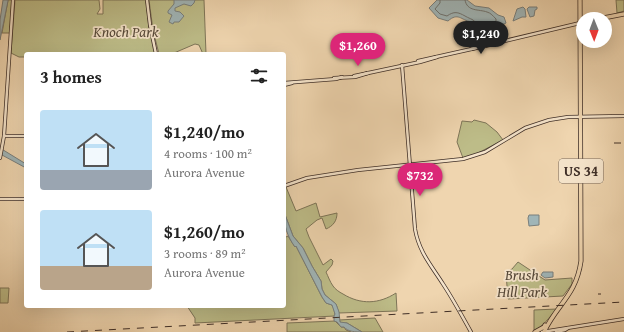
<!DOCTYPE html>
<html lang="en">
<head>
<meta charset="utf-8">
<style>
  :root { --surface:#fff; --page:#f2f2f2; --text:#222; --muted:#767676; --accent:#db2777 }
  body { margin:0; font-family:"Gentium Book Plus",serif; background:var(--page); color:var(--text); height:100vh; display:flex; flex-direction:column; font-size:15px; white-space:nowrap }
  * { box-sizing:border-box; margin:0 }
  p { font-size:13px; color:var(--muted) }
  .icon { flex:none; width:22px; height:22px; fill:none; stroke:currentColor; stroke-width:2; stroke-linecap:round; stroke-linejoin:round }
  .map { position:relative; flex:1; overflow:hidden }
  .side { position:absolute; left:24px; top:52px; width:262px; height:256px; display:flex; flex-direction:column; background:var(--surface); border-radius:4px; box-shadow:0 4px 16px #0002 }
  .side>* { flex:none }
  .needle { width:26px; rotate:179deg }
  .fabs { position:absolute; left:576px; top:12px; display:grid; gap:8px }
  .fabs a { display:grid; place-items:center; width:36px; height:36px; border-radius:50%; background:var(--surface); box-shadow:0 4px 16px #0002; font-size:20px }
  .price { position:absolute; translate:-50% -34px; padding:0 9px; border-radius:14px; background:var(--accent); color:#fff; font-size:13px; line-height:26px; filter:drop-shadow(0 1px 2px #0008) }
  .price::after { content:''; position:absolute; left:50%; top:24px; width:12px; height:9px; margin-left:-6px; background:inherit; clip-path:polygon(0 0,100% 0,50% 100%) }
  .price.selected { background:#222; color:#fff }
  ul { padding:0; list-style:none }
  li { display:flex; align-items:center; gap:12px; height:100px; padding:0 16px }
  li span { display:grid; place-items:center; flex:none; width:112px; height:80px; border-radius:4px; color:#555 }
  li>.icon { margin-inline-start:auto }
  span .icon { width:48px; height:48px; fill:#fffc; stroke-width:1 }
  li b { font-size:17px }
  h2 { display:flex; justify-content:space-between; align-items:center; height:48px; padding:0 16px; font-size:17px }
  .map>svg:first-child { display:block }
  .green { fill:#bdbc88; stroke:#7e7558 }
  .water { fill:#a0b5b7; stroke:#797f7d }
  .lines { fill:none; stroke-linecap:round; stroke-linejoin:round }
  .shore { stroke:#6f726f; stroke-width:1 }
  .secondary-casing { stroke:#3e2e27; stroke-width:4 }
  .primary-casing { stroke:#3e2e27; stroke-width:5 }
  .secondary { stroke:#f5e4cb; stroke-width:2.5 }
  .primary { stroke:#efd5af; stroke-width:3.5 }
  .rail { stroke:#3e2e27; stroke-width:1; stroke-dasharray:7 7; stroke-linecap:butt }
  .labels { text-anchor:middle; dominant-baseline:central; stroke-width:3.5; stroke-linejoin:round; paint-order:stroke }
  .shield { fill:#f5e4cb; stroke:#756558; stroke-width:1 }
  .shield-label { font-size:14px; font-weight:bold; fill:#3e2e27 }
  .park-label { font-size:15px; font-style:italic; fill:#574a3a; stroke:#f5e4cb }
</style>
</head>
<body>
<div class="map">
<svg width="624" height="332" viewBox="0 0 624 332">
  <rect width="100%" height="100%" fill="#efd5af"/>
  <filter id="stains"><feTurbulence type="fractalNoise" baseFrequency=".005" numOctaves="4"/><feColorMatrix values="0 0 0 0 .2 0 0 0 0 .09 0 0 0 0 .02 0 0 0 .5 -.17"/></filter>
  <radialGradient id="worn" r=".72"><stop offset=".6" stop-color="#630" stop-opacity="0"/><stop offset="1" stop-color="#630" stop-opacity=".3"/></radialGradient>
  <!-- green -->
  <g class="green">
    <path d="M8 0H12L10 33H2Z"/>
    <path d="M15 0H99L100 9 97 14H103V0H146L149 28 156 54H26V57H19L11 53Z"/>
    <path d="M149 0H204L206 54H203L199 45 195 44 174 53 159 54 153 30Z"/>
    <path d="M616 0H624V11L617 13Z"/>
    <path d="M474 120 486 123 497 132 503 140 476 154 463 158 457 142 462 121 472 122Z"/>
    <path d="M286 187 296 211 316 203 320 217 337 213C337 221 333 226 326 229L322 218 317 220 306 229 309 237 323 265 331 259 333 261 332 265 326 272C328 276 330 282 333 286 335 289 339 292 343 294 361 305 379 304 396 293L397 311 339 313 336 304 325 295 322 289 321 281 312 266 303 248 293 236 284 212V188Z"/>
    <path d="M288 236 295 247 296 246 322 297 326 303 332 305 334 309 335 316 195 323V318L187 306H284V238Z"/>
    <path d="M518 262 545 280 572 278V284L563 296 508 299 506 273 512 269Z"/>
    <path d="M0 288H9L8 303H0Z"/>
    <path d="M557 309C549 317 544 326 534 331V310Z"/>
    <path d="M375 318 383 332H362L347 323H341L339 320Z"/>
    <path d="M335 321 341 327H344L346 330 351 332H287V323Z"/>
  </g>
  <!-- water -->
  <g class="water">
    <path d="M3 0H8V1L0 40V20Z"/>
    <path d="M174 0H195L194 3 191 6 184 4 175 8V11L180 12 184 16 179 22H174L173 24 169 22 172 15 168 13V11L174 4Z"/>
    <path d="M437 0H467L475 6 489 8 498 15 504 17 506 23C498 28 485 27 476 31L471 22C461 20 458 12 448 21L438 18 429 8Z"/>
    <path d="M523 7 525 9 526 17H522L513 21 517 9Z"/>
    <path d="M529 7H537V9L535 10 534 16 530 17 527 9Z"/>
    <path d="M0 148 26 164V168L2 155 0 153Z"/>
    <path d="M284 212 293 236 303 248 312 266 321 281 322 289 325 295 336 304 339 312 340 322 347 323 362 332C356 332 348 332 344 327H341L337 322 334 321V316L335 314 332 305 326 303 322 297 296 246 295 247C287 236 284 226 284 212Z"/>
    <path d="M529 215H539V225L529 226 528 218Z"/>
    <path d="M543 272H553V277L545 278 541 275Z"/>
  </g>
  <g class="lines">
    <!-- shore -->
    <path class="shore" d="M440 0V3L435 9 440 14 447 16C454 11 458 12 465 16 472 20 472 18 478 25L492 24 496 21V19C493 16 491 13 487 12 479 9 467 12 465 0"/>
    <defs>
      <g id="secondary">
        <path d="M147 0 150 25 156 54"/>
        <path d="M471 49 580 23"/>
        <path d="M418 61 494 44"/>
        <path d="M402 65 415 229C419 252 431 265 443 284 453 299 462 316 471 332"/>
        <path d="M354 76 420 62 437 57"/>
        <path d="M334 78 355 77 368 73"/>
        <path d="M284 83 336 79 342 77"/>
        <path d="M284 85 292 83"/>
        <path d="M4 136H26"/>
        <path d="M0 158 4 136 13 0"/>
        <path d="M284 186 307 178 358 170 463 159 485 152 525 128 549 120 568 117 624 116"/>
        <path d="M0 199H26"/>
        <path d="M542 332 624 319"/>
        <path d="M556 332 565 330 568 328"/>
      </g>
      <g id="primary">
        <path d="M598 19 624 14"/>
        <path d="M535 332 544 327 545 325"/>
        <path d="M544 332C557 304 576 296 581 261L580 0"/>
      </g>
    </defs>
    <!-- secondary casing -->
    <use href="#secondary" class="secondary-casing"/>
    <!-- primary casing -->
    <use href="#primary" class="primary-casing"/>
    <!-- secondary -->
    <use href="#secondary" class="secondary"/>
    <!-- primary -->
    <use href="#primary" class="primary"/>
    <!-- rail -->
    <g class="rail">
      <path d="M614 143H624"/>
      <path d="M598 294H601"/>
      <path d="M67 332 624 302"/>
    </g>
  </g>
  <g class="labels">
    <!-- shield labels -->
    <rect class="shield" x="559" y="159" width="44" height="24" rx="3"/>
    <g class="shield-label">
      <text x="581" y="171">US 34</text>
    </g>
    <!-- park labels -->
    <g class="park-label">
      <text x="126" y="31">Knoch Park</text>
      <text x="522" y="274">Brush<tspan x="522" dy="17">Hill Park</tspan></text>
    </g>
  </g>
  <rect width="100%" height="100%" filter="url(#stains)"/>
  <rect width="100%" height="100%" fill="url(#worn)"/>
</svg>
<div class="fabs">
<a><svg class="needle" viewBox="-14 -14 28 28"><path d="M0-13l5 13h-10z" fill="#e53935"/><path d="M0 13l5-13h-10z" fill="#767676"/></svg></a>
</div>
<b class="price selected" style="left:481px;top:55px">$1,240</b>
<b class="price" style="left:358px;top:67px">$1,260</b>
<b class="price" style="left:420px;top:197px">$732</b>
<section class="side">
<h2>3 homes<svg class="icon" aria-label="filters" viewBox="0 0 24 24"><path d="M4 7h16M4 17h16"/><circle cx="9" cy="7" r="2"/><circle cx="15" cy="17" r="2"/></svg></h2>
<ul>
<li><span style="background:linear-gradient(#bfe0f5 75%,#9aa5b1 0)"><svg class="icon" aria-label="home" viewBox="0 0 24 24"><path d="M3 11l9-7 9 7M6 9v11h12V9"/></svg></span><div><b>$1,240/mo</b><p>4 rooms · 100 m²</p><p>Aurora Avenue</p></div></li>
<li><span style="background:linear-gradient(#bfe0f5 70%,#b9a48a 0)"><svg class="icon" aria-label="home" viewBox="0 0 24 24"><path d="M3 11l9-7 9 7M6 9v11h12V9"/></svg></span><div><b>$1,260/mo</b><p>3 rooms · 89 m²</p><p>Aurora Avenue</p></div></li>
</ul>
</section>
</div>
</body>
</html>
